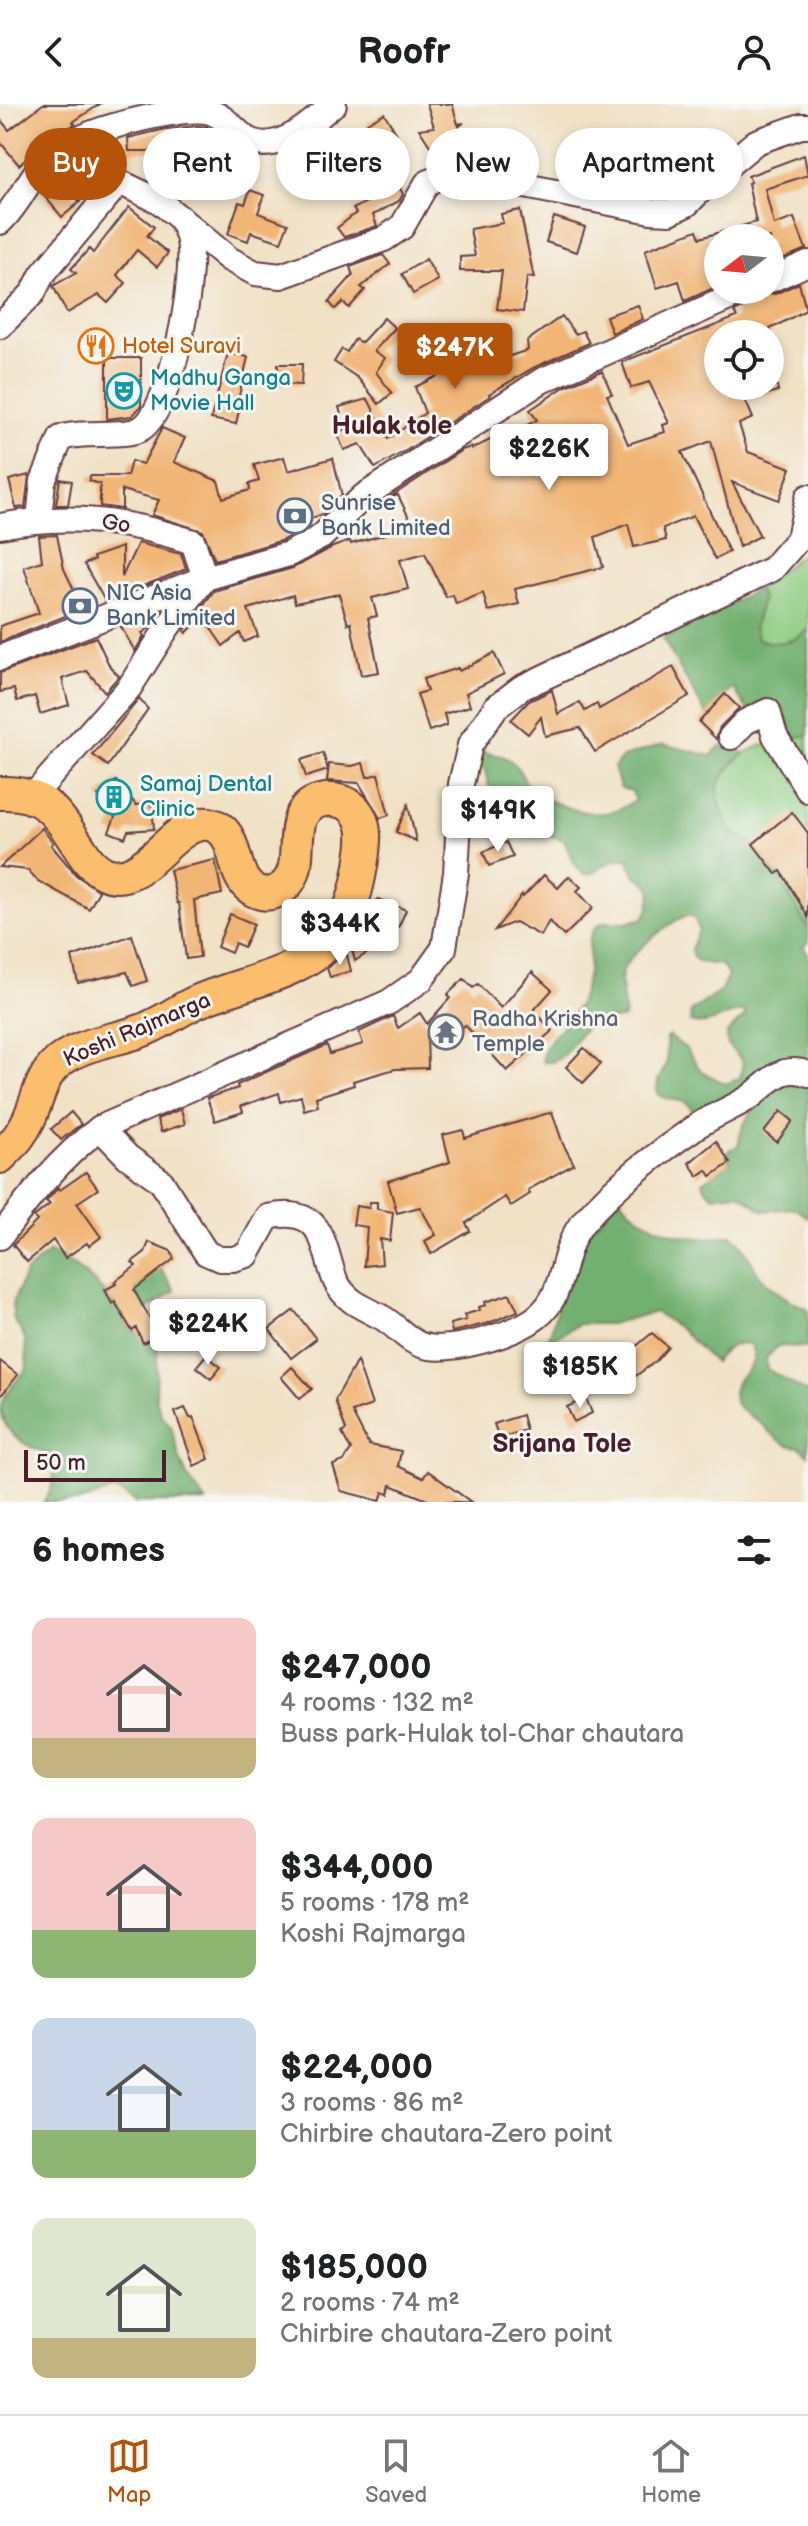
<!DOCTYPE html>
<html lang="en">
<head>
<meta charset="utf-8">
<style>
  :root { --surface:#fff; --page:#f6f6f6; --text:#202124; --muted:#757577; --line:#e0e0e0; --accent:#b45309 }
  body { margin:0; font-family:"Balsamiq Sans",sans-serif; background:var(--page); color:var(--text); height:100vh; display:flex; flex-direction:column; font-size:30px; white-space:nowrap }
  * { box-sizing:border-box; margin:0 }
  p { font-size:26px; color:var(--muted) }
  .icon { flex:none; width:44px; height:44px; fill:none; stroke:currentColor; stroke-width:2; stroke-linecap:round; stroke-linejoin:round }
  .map { position:relative; height:1398px; overflow:hidden }
  .drawer { display:flex; flex-direction:column; background:var(--surface); flex:1 }
  .drawer>* { flex:none }
  .banner { position:absolute; left:24px; top:24px; width:760px; height:72px; display:flex; gap:16px }
  .needle { width:52px; rotate:254deg }
  .controls { position:absolute; left:704px; top:120px; display:grid; gap:16px }
  .controls a { display:grid; place-items:center; width:80px; height:80px; border-radius:50%; background:var(--surface); box-shadow:0 4px 12px #0003; font-size:40px }
  .scale { position:absolute; left:24px; bottom:20px; width:142px; box-sizing:border-box; padding-left:8px; border:4px solid #4a1f2b; border-top:0; font-size:22px; line-height:28px; white-space:nowrap; color:#4a1f2b; -webkit-text-stroke:6px #f6f6f2; paint-order:stroke }
  .price { position:absolute; translate:-50% -68px; padding:0 18px; border-radius:8px; background:#fff; color:#222; font-size:26px; line-height:52px; filter:drop-shadow(0 2px 4px #0008) }
  .price::after { content:''; position:absolute; left:50%; top:48px; width:24px; height:18px; margin-left:-12px; background:inherit; clip-path:polygon(0 0,100% 0,50% 100%) }
  .price.current { background:var(--accent); color:#fff }
  ul { padding:0; list-style:none }
  li { display:flex; align-items:center; gap:24px; height:200px; padding:0 32px }
  li span { display:grid; place-items:center; flex:none; width:224px; height:160px; border-radius:16px; color:#555 }
  li>.icon { margin-inline-start:auto }
  span .icon { width:96px; height:96px; fill:#fffc; stroke-width:1 }
  li b { font-size:34px }
  h2 { display:flex; justify-content:space-between; align-items:center; height:96px; padding:0 32px; font-size:34px }
  .chip { padding:0 28px; border-radius:36px; background:var(--surface); box-shadow:0 4px 12px #0003; font-size:28px; line-height:72px }
  .chip.current { background:var(--accent); color:#fff }
  header { display:flex; justify-content:space-between; align-items:center; height:104px; padding:0 32px; background:var(--surface); font-size:36px; font-weight:700 }
  .menu { display:flex; justify-content:space-around; align-items:center; height:112px; border-top:2px solid var(--line); background:var(--surface); font-size:22px; color:var(--muted) }
  .menu a { display:grid; justify-items:center; gap:4px }
  .menu .current { color:var(--accent) }
  .map>svg:first-child { display:block }
  .green { fill:#8ecc82; stroke:#6c7656; stroke-width:2 }
  .forest { fill:#72b070; stroke:#5e684e; stroke-width:2 }
  .building { fill:#f1b576 }
  .lines { fill:none; stroke-linecap:round; stroke-linejoin:round }
  .minor-casing { stroke:#633c42; stroke-width:28 }
  .major-casing { stroke:#633c42; stroke-width:36 }
  .minor { stroke:#fff; stroke-width:24 }
  .major { stroke:#fbbd6e; stroke-width:32 }
  .labels { text-anchor:middle; dominant-baseline:central; stroke-width:6; stroke-linejoin:round; paint-order:stroke }
  .food-label { font-size:22px; fill:#c56008; stroke:#f6f6f2; text-anchor:start }
  .culture-label { font-size:22px; fill:#0d838f; stroke:#f6f6f2; text-anchor:start }
  .service-label { font-size:22px; fill:#4e5e75; stroke:#f6f6f2; text-anchor:start }
  .street-label { font-size:22px; fill:#4a1f2b; stroke:#f6f6f2 }
  .worship-label { font-size:22px; fill:#5b616d; stroke:#f6f6f2; text-anchor:start }
  .quarter-label { font-size:26px; font-weight:bold; fill:#4a1f2b; stroke:#f6f6f2 }
</style>
</head>
<body>
<header><svg class="icon" aria-label="back" viewBox="0 0 24 24"><path d="M15 5l-7 7 7 7"/></svg>Roofr<svg class="icon" aria-label="person" viewBox="0 0 24 24"><circle cx="12" cy="8" r="4"/><path d="M4 21q1-7 8-7t8 7"/></svg></header>
<div class="map">
<svg width="808" height="1398" viewBox="0 0 808 1398">
  <rect width="100%" height="100%" fill="#f6f6f2"/>
  <filter id="ink" filterUnits="userSpaceOnUse"><feTurbulence type="fractalNoise" baseFrequency=".0125" numOctaves="2"/><feDisplacementMap in="SourceGraphic" scale="16" xChannelSelector="R" yChannelSelector="G"/><feConvolveMatrix kernelMatrix="1 2 1 2 8 2 1 2 1" color-interpolation-filters="sRGB"/></filter>
  <filter id="wash" filterUnits="userSpaceOnUse"><feTurbulence type="fractalNoise" baseFrequency=".006" numOctaves="4" result="noise"/><feDisplacementMap in="SourceGraphic" scale="32" xChannelSelector="R" yChannelSelector="G"/><feGaussianBlur stdDeviation="1.8" result="paint"/><feColorMatrix in="noise" values="0 0 0 0 0 0 0 0 0 0 0 0 0 0 0 0 0 1.4 0 .05"/><feComposite in="paint" operator="in"/></filter>
  <g filter="url(#wash)">
    <rect width="100%" height="100%" fill="#f1e1c5"/>
    <!-- green -->
    <g class="green">
      <path d="M808 442V526C793 539 776 542 757 535L754 523 762 495 757 485 806 447Z"/>
      <path d="M808 631V824L776 770 753 740 731 727C725 715 717 700 718 686 718 679 722 674 726 669 745 640 776 637 808 631Z"/>
    </g>
    <!-- forest -->
    <g class="forest">
      <path d="M757 485 762 495 754 523 757 535C776 542 793 539 808 526V631L780 636 750 609 733 584 706 610 663 535Z"/>
      <path d="M663 640 711 652 720 642 745 649 732 659 719 679 717 687 721 705 731 727 753 740 776 770 808 824V839L803 843 808 849V960L696 1018C688 985 675 1004 657 989L658 977 667 958 666 934 669 932 685 944 702 968 726 980 740 974 743 958 728 941 727 929 745 912V908C726 906 712 925 690 918L691 907 721 887 728 872 722 861 699 858 693 853 691 845 699 826 695 815 688 811C670 817 626 852 622 869 618 884 626 899 624 914 613 918 603 913 592 919 574 928 567 962 543 958 538 940 573 917 580 897 584 885 588 874 589 861 590 844 585 826 604 818L627 819 643 814 648 807 652 787 648 780 636 772 628 755C591 753 589 801 564 736L553 732 524 733 515 724 517 702 508 693 491 689 484 665 475 659 481 647C489 651 497 650 504 653 520 660 522 675 531 686 537 693 546 695 553 698 582 710 607 717 635 696L632 687 620 684 614 663 623 653Z"/>
      <path d="M784 979 808 980V1113L795 1104 764 1107 739 1089 713 1092 705 1084 703 1078 730 1059 727 1052 730 1046 738 1042C742 1011 761 996 784 979Z"/>
      <path d="M621 1094C646 1128 692 1140 732 1131 745 1142 749 1154 757 1168 768 1184 790 1198 808 1205V1243L778 1242 766 1254 767 1265 808 1289V1351L800 1343C794 1342 793 1343 788 1341 775 1336 768 1325 758 1317 753 1313 747 1311 742 1307 737 1304 733 1296 733 1290 734 1268 764 1264 750 1241 734 1235 724 1247 714 1258L679 1224 655 1208 610 1220H579L548 1238 558 1201 586 1129Z"/>
      <path d="M49 1148C69 1155 103 1182 112 1200L161 1165 175 1187 127 1218 132 1227 138 1228 143 1239 159 1231 162 1233 157 1250 156 1295 161 1311 171 1322 179 1353 187 1372 206 1398H134C114 1378 105 1391 82 1397 70 1398 54 1398 43 1398 56 1381 56 1369 49 1349 28 1345 0 1328 1 1301 5 1288 19 1275 27 1264L25 1234 14 1216 12 1201 25 1169Z"/>
    </g>
    <g id="blocks">
      <!-- building -->
      <g class="building">
        <path d="M43 0H100L73 18 75 20 46 37 19 61 0 38V15L9 26Z"/>
        <path d="M427 0H452L458 20 464 19 459 22 462 33 438 37 430 42 419 25 434 23Z"/>
        <path d="M384 9 398 32 381 43 367 19Z"/>
        <path d="M198 22 207 23 208 42 159 43V47H129L128 34 166 25Z"/>
        <path d="M804 51 808 71 765 85 774 121 794 114 806 145 770 160V134H718V182L685 197 679 177 657 184 645 146 697 126 700 134 756 118 748 79 751 78 748 72Z"/>
        <path d="M338 54 347 71 328 81 319 64Z"/>
        <path d="M683 68 687 79 669 92 663 75Z"/>
        <path d="M57 71 80 98 62 113 41 88Z"/>
        <path d="M398 81 403 90 399 97 373 111 377 122 344 133 337 124 356 109 353 105Z"/>
        <path d="M250 86 264 91 258 109 288 120 281 138 251 128 248 137 228 130 239 98 245 100Z"/>
        <path d="M129 103 154 123 147 132 168 149 157 163 137 146 117 171 126 179 108 199 99 191 67 209 53 182 76 169 71 165 89 145 93 149Z"/>
        <path d="M520 106 534 174 527 173 523 208 497 205 502 167H460V153L475 152 470 125 503 119 501 110Z"/>
        <path d="M554 113 585 123 577 148 546 138Z"/>
        <path d="M383 151 390 160 361 183 365 186 349 204 343 198 335 205 329 198 353 171 350 163Z"/>
        <path d="M426 155 438 176 413 190 402 170Z"/>
        <path d="M799 179 806 206 770 225 771 230H753L748 224 750 230H718V282H777L778 287 745 296 753 314 739 320 748 348 791 364 779 396 732 378 760 432 739 443 711 337 682 348 729 448 715 455 693 412 663 424 666 436 634 443 628 420 595 433 603 463 515 485 519 500 488 507 483 489 456 500 453 491 446 493 425 449 400 456 408 485 372 494 377 512 368 514 379 568 361 571 351 519 348 520 339 490 295 499 293 491 248 505 258 532 244 538 240 529 223 542 203 513 186 529 184 527 214 487 293 464 333 443 350 437 351 440 413 422 398 391 389 394 462 346 471 343 472 345 496 333 498 336 537 316 530 306 564 283 602 267 612 290 607 291 628 340 665 328 663 321 669 319 649 278 631 284 622 258 737 213 734 208 754 199 762 188 775 190Z"/>
        <path d="M638 201 643 215 612 229 606 212Z"/>
        <path d="M562 212 575 230 583 227 589 239 533 264 489 290 490 292 407 346 375 364 360 340 344 346 337 329 345 326 339 303 368 295 388 335 425 309 415 283 450 266 444 255 489 231 501 255 528 246 527 237Z"/>
        <path d="M384 214 395 224 374 247 385 254 376 268 392 289 379 300 358 274 334 258 342 245 347 248 355 235 361 239Z"/>
        <path d="M228 249 248 253 238 296 241 297 236 320 211 315Z"/>
        <path d="M107 254H141V302L132 312 107 315Z"/>
        <path d="M278 260H302L301 281 278 280Z"/>
        <path d="M162 324 185 334 174 358 218 377 223 394 250 386 249 380 259 377 254 361 284 353 288 367 333 354 342 392 330 395 332 402 325 409 307 416 309 422 283 436 215 456 203 427 152 411 159 396 122 386V405L100 402V380L89 377 90 372H127L131 357 143 360Z"/>
        <path d="M29 371 25 403 16 404 9 376Z"/>
        <path d="M60 375 72 377 68 401H56Z"/>
        <path d="M57 431 64 465 83 505 0 538V522L39 509 24 463 42 457 39 432Z"/>
        <path d="M138 439 181 450 186 465 105 497 84 460 94 456 93 453 122 443V473Z"/>
        <path d="M161 507 148 525 142 529 144 532 135 547 121 523Z"/>
        <path d="M96 533 110 563 119 572 105 588 87 567 62 575 69 601 40 610 35 592 17 597 14 585 0 588V569Z"/>
        <path d="M494 549 504 570 466 589 470 602 444 610 447 621 429 627 417 590 427 587 423 575 458 564 459 567Z"/>
        <path d="M673 563 689 592 595 648 580 624 545 632 541 613 528 630 511 616 529 597 552 586 558 610 580 598 585 607 597 600 599 605Z"/>
        <path d="M725 590 739 604 720 623 716 635 699 618Z"/>
        <path d="M139 595 148 605 108 662 93 651Z"/>
        <path d="M323 649 328 666 306 673 301 656Z"/>
        <path d="M363 659 367 673 378 670 389 711 380 714 359 679 327 677 329 660 352 662Z"/>
        <path d="M116 677 136 701 152 700 154 725 128 727 125 734 109 728 115 713 98 692Z"/>
        <path d="M408 701 416 737 396 728Z"/>
        <path d="M792 708 808 729V813L781 767 776 770 753 740Z"/>
        <path d="M42 724 53 739 51 741 76 771 99 787 89 805 38 777 28 766 0 763Z"/>
        <path d="M506 738 513 753 489 762 483 748Z"/>
        <path d="M215 756 222 790 194 796 200 853 186 855 179 799H177L170 766Z"/>
        <path d="M544 771 558 784 569 772 581 783 577 787 593 804 564 832 549 817 541 832 515 818 495 826 522 791 523 793Z"/>
        <path d="M379 795 406 806 399 822 372 846 355 857 351 842 361 826 369 823 365 818 371 801Z"/>
        <path d="M230 810 254 820 244 843 235 839 231 849 217 843Z"/>
        <path d="M132 831 147 877 133 882 127 868 78 879 72 853Z"/>
        <path d="M347 851 351 867 330 873 327 864 341 853Z"/>
        <path d="M532 868 552 886 534 906 552 927 507 967 465 921 457 929 446 919 427 932 428 964 395 965 353 977 354 981 316 993 318 1002 304 1006 301 992 281 998 279 989 241 1002 243 1008 215 1017 207 994 238 984 237 981 327 941 330 950 363 940 359 928 393 912 398 924 420 909 427 920 450 894 448 890 464 875 473 884 478 880 501 904Z"/>
        <path d="M584 944 601 960 583 979 566 963Z"/>
        <path d="M181 1005 185 1020 161 1028 157 1015Z"/>
        <path d="M781 1007 793 1017 777 1038 764 1028Z"/>
        <path d="M71 1008 81 1020 61 1036 51 1025Z"/>
        <path d="M552 1008 563 1040 574 1060 528 1086 530 1090 511 1102 505 1093 466 1119 470 1127 431 1150 425 1137 436 1131 420 1103 397 1109 388 1077 450 1058 443 1031 463 1026 465 1034Z"/>
        <path d="M716 1037 730 1059 711 1072 707 1066 698 1072 689 1059Z"/>
        <path d="M86 1068 98 1085 77 1099 101 1133 89 1142 87 1139 65 1154 53 1136 27 1158 13 1141 37 1117 34 1113 50 1100 46 1097 58 1084 60 1086Z"/>
        <path d="M370 1098H377V1105L393 1108 390 1137 380 1135 382 1160 364 1162 367 1123 353 1121 356 1102 369 1104Z"/>
        <path d="M149 1138 171 1147 174 1155 134 1186 159 1231 143 1239 136 1224 132 1227 115 1198 112 1200 105 1186 116 1180 114 1178 136 1162 132 1158 145 1148Z"/>
        <path d="M510 1190 518 1207 489 1219 452 1228 450 1220 466 1216 464 1211 480 1206 479 1203 486 1201 485 1198Z"/>
        <path d="M294 1206 316 1235 291 1254 269 1225Z"/>
        <path d="M652 1229 668 1243 656 1257 629 1277 615 1260Z"/>
        <path d="M206 1251 221 1263 211 1275 196 1263Z"/>
        <path d="M0 1257 18 1271 0 1293Z"/>
        <path d="M357 1257 372 1301 352 1308 369 1341 401 1347 398 1362 423 1374 428 1367 471 1398H432L391 1381 389 1390 383 1388 380 1397 341 1387 333 1361 344 1357 351 1346 342 1329 346 1326 335 1296Z"/>
        <path d="M292 1263 312 1285 300 1295 281 1273Z"/>
        <path d="M586 1294 592 1309 574 1318 567 1303Z"/>
        <path d="M185 1304 190 1314 193 1313 209 1355 194 1362 175 1308Z"/>
        <path d="M522 1311 526 1326 499 1334 494 1320Z"/>
      </g>
    </g>
  </g>
  <g filter="url(#ink)">
    <use href="#blocks" fill-opacity="0" stroke="#633c42" stroke-width="2"/>
    <g class="lines">
      <defs>
        <g id="minor">
          <path d="M79 35 119 78"/>
          <path d="M0 118C20 100 31 69 48 55 56 47 69 40 79 35 101 23 186 1 210 8 224 12 233 24 244 33 274 55 312 18 334 0"/>
          <path d="M770 176 808 159"/>
          <path d="M0 222 33 189 42 171 119 78 159 97 229 155 255 169 281 172 384 135 402 123 427 79 456 65 487 67 515 80 651 107 670 108 687 100 714 73 756 38 801 22H808"/>
          <path d="M39 415 43 377 61 334C83 326 124 334 140 325 172 308 196 172 189 137 188 129 183 121 180 114"/>
          <path d="M0 422C70 409 125 416 193 438L205 474 167 524 129 584 31 694"/>
          <path d="M0 554 205 474 289 450 321 433 364 392 541 277 747 186"/>
          <path d="M731 633 745 618 768 607 775 632 808 686"/>
          <path d="M100 1024 128 1053 161 1077 206 1149 220 1155H233L247 1151 268 1113C281 1110 297 1109 309 1117 326 1129 328 1161 336 1178 348 1200 364 1203 383 1214 398 1223 411 1241 429 1243 455 1247 506 1232 528 1219 571 1195 555 1150 585 1116 616 1080 658 1049 697 1022 714 1011 733 1004 750 993 761 985 772 972 785 968 793 966 801 967 808 970"/>
          <path d="M0 1133C30 1092 60 1054 100 1024L389 898 421 876 444 844 456 769 461 680 470 641 496 603 521 584 772 465 799 434 808 393"/>
        </g>
        <path id="major" d="M0 689C45 687 57 710 79 743 86 754 92 763 104 769 144 787 171 716 208 720 239 724 230 766 248 782 266 798 288 787 294 766 301 744 287 701 325 696 335 695 347 698 353 704 369 719 364 743 361 762 357 786 349 816 333 834 297 874 238 878 192 900 174 909 157 922 138 928 118 935 93 938 74 948 41 964 42 986 29 1015 22 1031 12 1042 0 1053"/>
      </defs>
      <!-- minor casing -->
      <use href="#minor" class="minor-casing"/>
      <!-- major casing -->
      <use href="#major" class="major-casing"/>
      <!-- minor -->
      <use href="#minor" class="minor"/>
      <!-- major -->
      <use href="#major" class="major"/>
    </g>
  </g>
  <!-- icons -->
  <defs>
    <symbol id="restaurant-ring" viewBox="-11 -11 22 22"><circle r="9.5" fill="#f6f6f2" stroke="#e8710a" stroke-width="1.5"/><path d="M-5-6h1v4h1v-4h1v4h1v-4h1v5L-1.5 .5V6h-2V.5L-5-1ZM5-6V6H3V1.5H1.5Q1.5-4 5-6Z" fill="#e8710a"/></symbol>
    <symbol id="theatre-ring" viewBox="-11 -11 22 22"><circle r="9.5" fill="#f6f6f2" stroke="#0f9aa8" stroke-width="1.5"/><path d="M-5-5.5Q0-4 5-5.5V0Q5 5 0 6Q-5 5-5 0ZM-3.3-2.5H-1v1.5H-3.3ZM1-2.5H3.3v1.5H1ZM-2.8 1Q0 5.5 2.8 1Z" fill="#0f9aa8"/></symbol>
    <symbol id="bank-ring" viewBox="-11 -11 22 22"><circle r="9.5" fill="#f6f6f2" stroke="#5c6f8a" stroke-width="1.5"/><path d="M-6-4H6V4H-6ZM0-2.3a2.3 2.3 0 1 0 0 4.6a2.3 2.3 0 1 0 0-4.6Z" fill="#5c6f8a"/></symbol>
    <symbol id="building-ring" viewBox="-11 -11 22 22"><circle r="9.5" fill="#f6f6f2" stroke="#0f9aa8" stroke-width="1.5"/><path d="M-4-6H4V6H1V3H-1V6H-4ZM-2.5-4.3h1.7v1.8h-1.7ZM.8-4.3h1.7v1.8H.8ZM-2.5-1h1.7V.8h-1.7ZM.8-1h1.7V.8H.8Z" fill="#0f9aa8"/></symbol>
    <symbol id="temple-ring" viewBox="-11 -11 22 22"><circle r="9.5" fill="#f6f6f2" stroke="#6b7280" stroke-width="1.5"/><path d="M0-6L5-2H3V0L6.5 2.5H4V6H1.5V3h-3V6H-4V2.5H-6.5L-3 0V-2H-5Z" fill="#6b7280"/></symbol>
  </defs>
  <g fill-rule="evenodd">
    <use href="#restaurant-ring" x="76" y="222" width="40" height="40"/>
    <use href="#theatre-ring" x="104" y="267" width="40" height="40"/>
    <use href="#bank-ring" x="275" y="392" width="40" height="40"/>
    <use href="#bank-ring" x="60" y="482" width="40" height="40"/>
    <use href="#building-ring" x="94" y="673" width="40" height="40"/>
    <use href="#temple-ring" x="426" y="908" width="40" height="40"/>
  </g>
  <g class="labels">
    <!-- food labels -->
    <g class="food-label">
      <text x="122" y="242">Hotel Suravi</text>
    </g>
    <!-- culture labels -->
    <g class="culture-label">
      <text x="150" y="274">Madhu Ganga<tspan x="150" dy="25">Movie Hall</tspan></text>
      <text x="140" y="680">Samaj Dental<tspan x="140" dy="25">Clinic</tspan></text>
    </g>
    <!-- service labels -->
    <g class="service-label">
      <text x="321" y="399">Sunrise<tspan x="321" dy="25">Bank Limited</tspan></text>
      <text x="106" y="489">NIC Asia<tspan x="106" dy="25">Bank Limited</tspan></text>
    </g>
    <!-- street labels -->
    <g class="street-label">
      <text transform="translate(116 420) rotate(9)">Go</text>
      <text transform="translate(137 926) rotate(-23)">Koshi Rajmarga</text>
    </g>
    <!-- worship labels -->
    <g class="worship-label">
      <text x="472" y="915">Radha Krishna<tspan x="472" dy="25">Temple</tspan></text>
    </g>
    <!-- quarter labels -->
    <g class="quarter-label">
      <text x="392" y="322">Hulak tole</text>
      <text x="562" y="1340">Srijana Tole</text>
    </g>
  </g>
</svg>
<div class="controls">
<a><svg class="needle" viewBox="-14 -14 28 28"><path d="M0-13l5 13h-10z" fill="#e53935"/><path d="M0 13l5-13h-10z" fill="#757577"/></svg></a>
<a><svg class="icon" aria-label="locate" viewBox="0 0 24 24"><circle cx="12" cy="12" r="6"/><path d="M12 2v4M12 18v4M2 12h4M18 12h4"/></svg></a>
</div>
<div class="scale">50 m</div>
<b class="price current" style="left:455px;top:287px">$247K</b>
<b class="price" style="left:549px;top:388px">$226K</b>
<b class="price" style="left:498px;top:750px">$149K</b>
<b class="price" style="left:340px;top:863px">$344K</b>
<b class="price" style="left:208px;top:1263px">$224K</b>
<b class="price" style="left:580px;top:1306px">$185K</b>
<div class="banner">
<a class="chip current">Buy</a>
<a class="chip">Rent</a>
<a class="chip">Filters</a>
<a class="chip">New</a>
<a class="chip">Apartment</a>
</div>
</div>
<section class="drawer">
<h2>6 homes<svg class="icon" aria-label="filters" viewBox="0 0 24 24"><path d="M4 7h16M4 17h16"/><circle cx="9" cy="7" r="2"/><circle cx="15" cy="17" r="2"/></svg></h2>
<ul>
<li><span style="background:linear-gradient(#f6c9c9 75%,#c2b280 0)"><svg class="icon" aria-label="home" viewBox="0 0 24 24"><path d="M3 11l9-7 9 7M6 9v11h12V9"/></svg></span><div><b>$247,000</b><p>4 rooms · 132 m²</p><p>Buss park-Hulak tol-Char chautara</p></div></li>
<li><span style="background:linear-gradient(#f6c9c9 70%,#8fb573 0)"><svg class="icon" aria-label="home" viewBox="0 0 24 24"><path d="M3 11l9-7 9 7M6 9v11h12V9"/></svg></span><div><b>$344,000</b><p>5 rooms · 178 m²</p><p>Koshi Rajmarga</p></div></li>
<li><span style="background:linear-gradient(#c9d6e8 70%,#8fb573 0)"><svg class="icon" aria-label="home" viewBox="0 0 24 24"><path d="M3 11l9-7 9 7M6 9v11h12V9"/></svg></span><div><b>$224,000</b><p>3 rooms · 86 m²</p><p>Chirbire chautara-Zero point</p></div></li>
<li><span style="background:linear-gradient(#dfe7d0 75%,#c2b280 0)"><svg class="icon" aria-label="home" viewBox="0 0 24 24"><path d="M3 11l9-7 9 7M6 9v11h12V9"/></svg></span><div><b>$185,000</b><p>2 rooms · 74 m²</p><p>Chirbire chautara-Zero point</p></div></li>
</ul>
</section>
<nav class="menu">
<a class="current"><svg class="icon" aria-label="map" viewBox="0 0 24 24"><path d="M3 6l6-2 6 2 6-2v14l-6 2-6-2-6 2zM9 4v14M15 6v14"/></svg>Map</a>
<a><svg class="icon" aria-label="saved" viewBox="0 0 24 24"><path d="M7 4h10v16l-5-4-5 4z"/></svg>Saved</a>
<a><svg class="icon" aria-label="home" viewBox="0 0 24 24"><path d="M3 11l9-7 9 7M6 9v11h12V9"/></svg>Home</a>
</nav>
</body>
</html>
